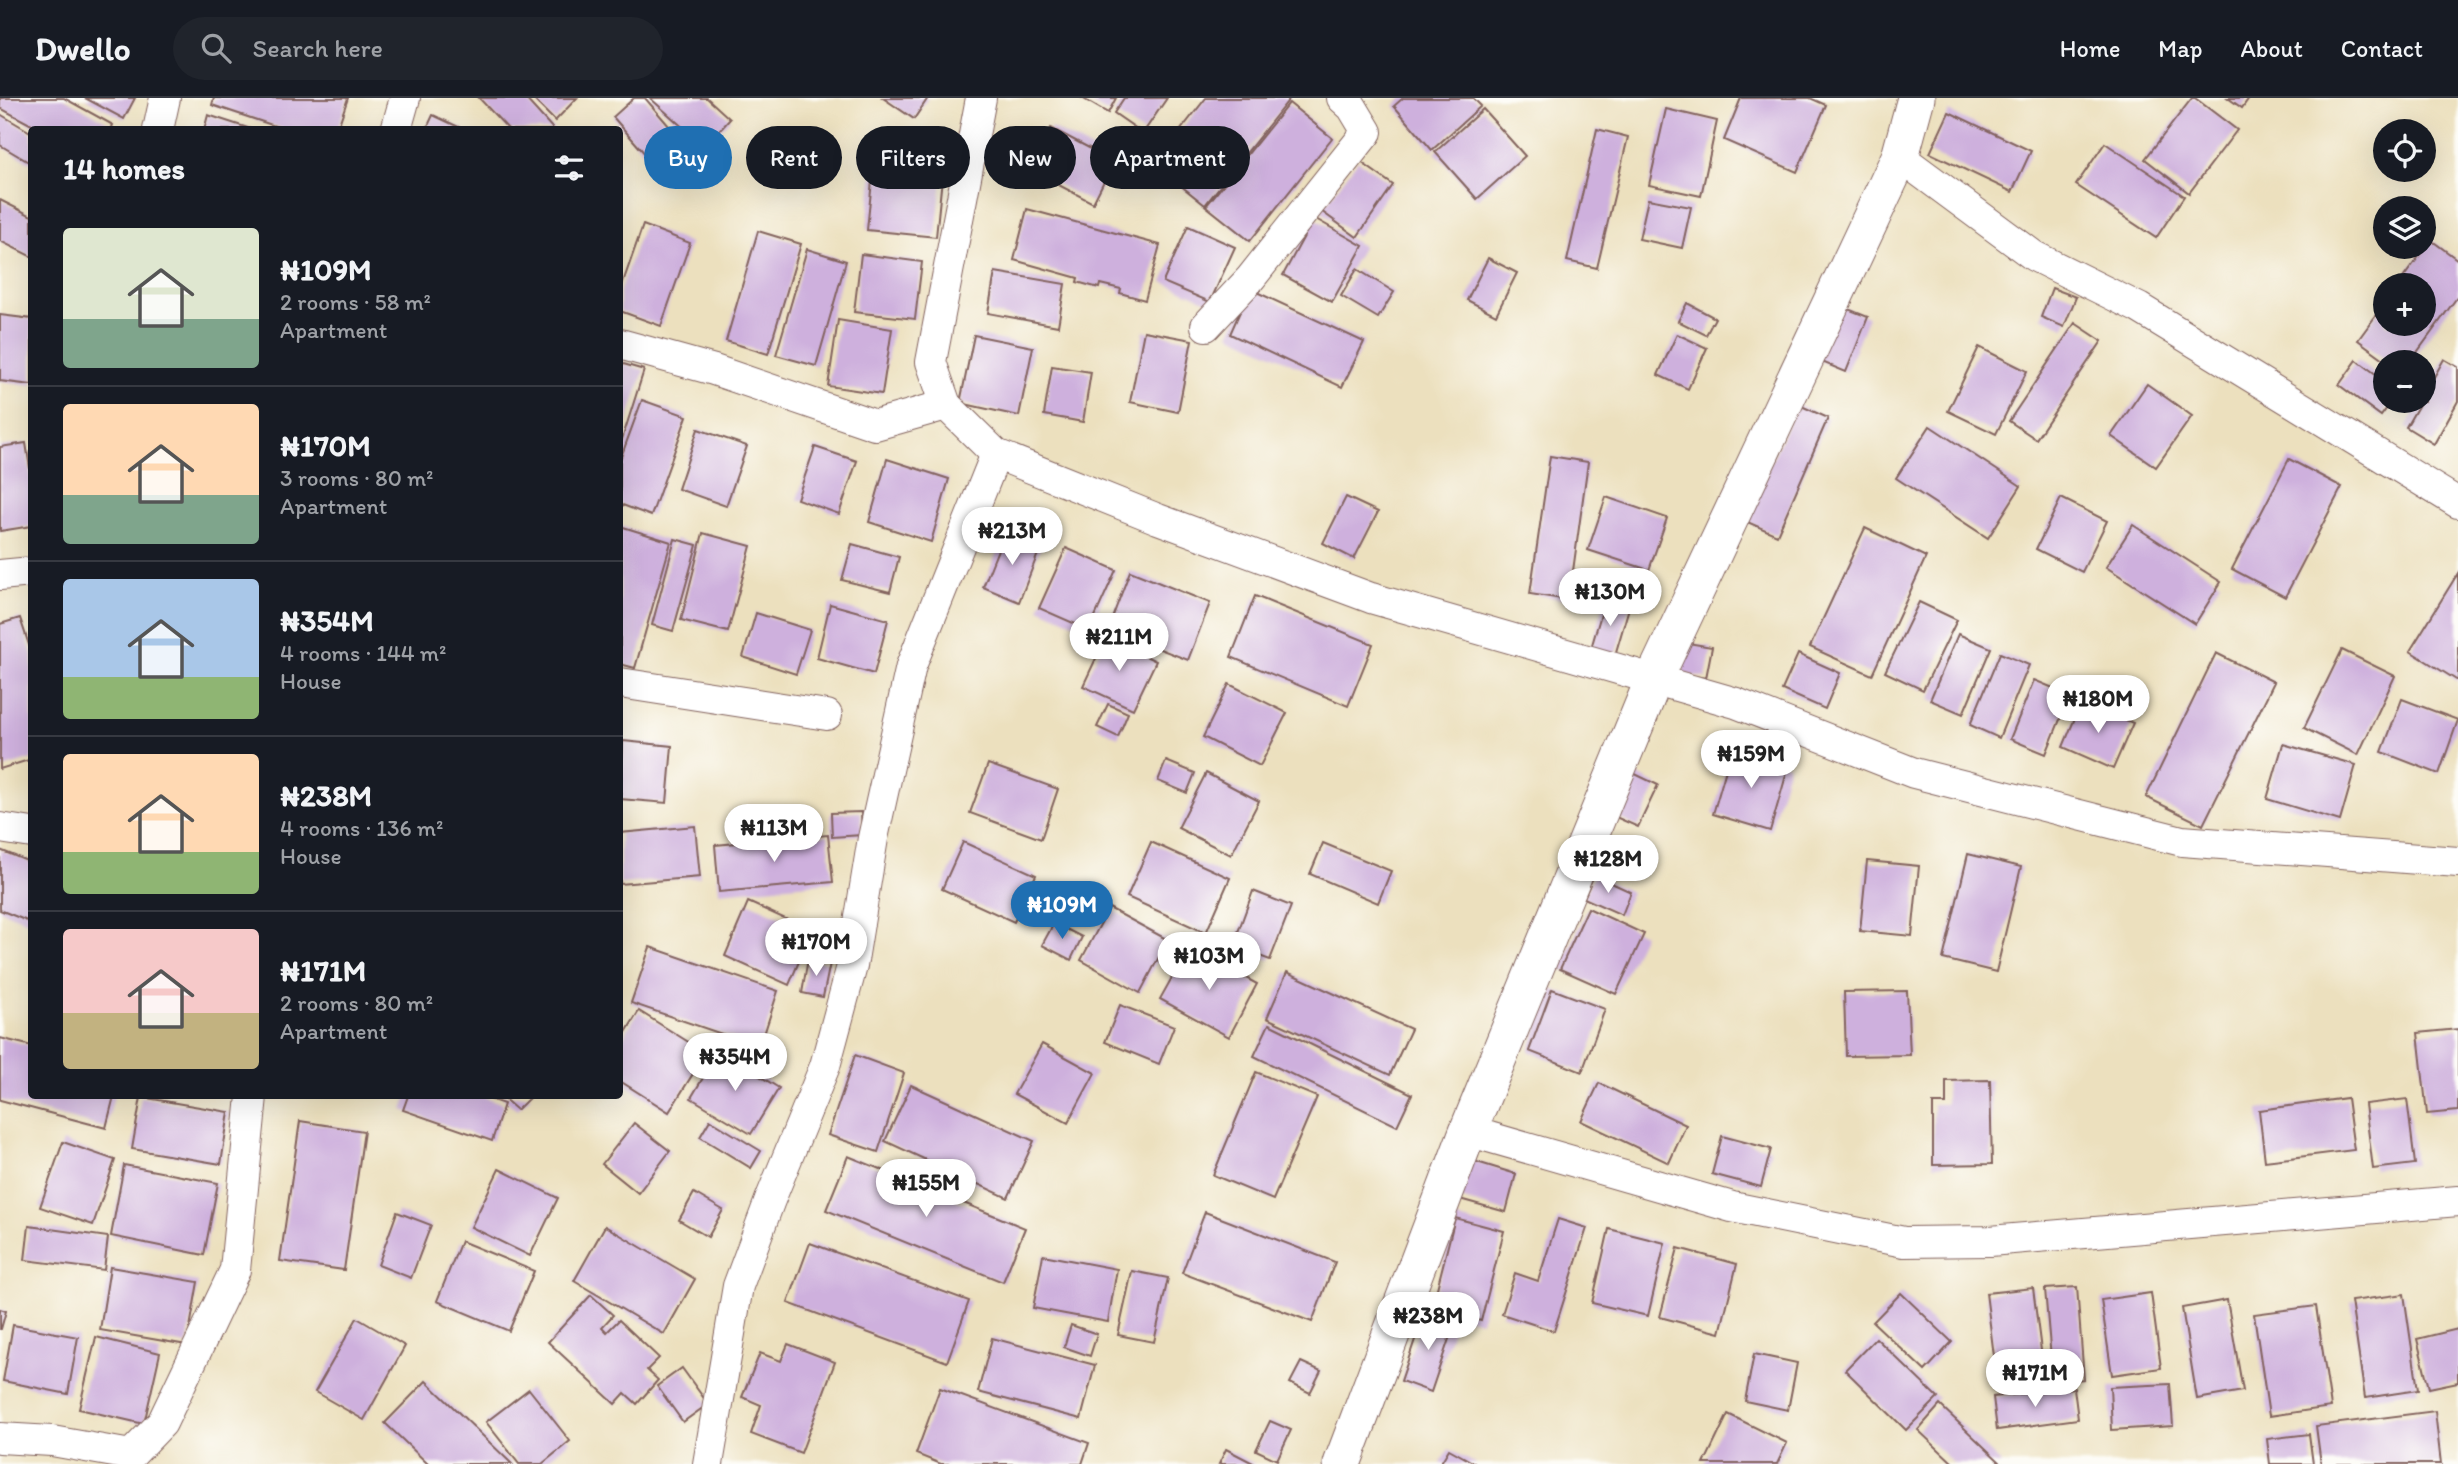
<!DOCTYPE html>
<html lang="en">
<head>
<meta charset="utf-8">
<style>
  :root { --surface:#171b24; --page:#20242c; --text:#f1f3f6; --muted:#9ea1a6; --line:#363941; --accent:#1f6fb2 }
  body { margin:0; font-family:Itim,sans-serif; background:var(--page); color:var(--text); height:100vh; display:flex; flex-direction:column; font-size:26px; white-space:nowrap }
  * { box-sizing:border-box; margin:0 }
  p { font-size:23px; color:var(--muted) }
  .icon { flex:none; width:38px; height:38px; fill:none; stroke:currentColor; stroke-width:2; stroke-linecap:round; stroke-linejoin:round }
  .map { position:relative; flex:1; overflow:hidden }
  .drawer { position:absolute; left:28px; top:28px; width:595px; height:973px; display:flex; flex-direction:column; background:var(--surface); border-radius:7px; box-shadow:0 7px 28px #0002 }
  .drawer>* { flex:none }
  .top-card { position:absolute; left:644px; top:28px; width:665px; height:63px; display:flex; gap:14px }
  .controls { position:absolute; left:2373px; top:21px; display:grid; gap:14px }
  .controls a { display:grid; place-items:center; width:63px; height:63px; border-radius:50%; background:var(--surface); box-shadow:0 7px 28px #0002; font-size:35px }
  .price { position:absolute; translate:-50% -60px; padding:0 16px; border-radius:24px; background:#fff; color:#222; font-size:23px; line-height:46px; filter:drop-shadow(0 2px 4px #0008) }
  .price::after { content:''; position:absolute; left:50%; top:42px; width:21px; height:16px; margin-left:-10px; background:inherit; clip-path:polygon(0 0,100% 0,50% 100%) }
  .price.selected { background:var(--accent); color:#fff }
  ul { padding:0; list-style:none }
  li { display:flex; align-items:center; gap:21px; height:175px; padding:0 35px }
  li+li { border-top:2px solid var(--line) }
  li span { display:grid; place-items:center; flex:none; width:196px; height:140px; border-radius:7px; color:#555 }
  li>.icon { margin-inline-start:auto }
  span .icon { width:84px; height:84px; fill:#fffc; stroke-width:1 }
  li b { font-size:30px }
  h2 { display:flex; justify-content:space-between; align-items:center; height:84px; padding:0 35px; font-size:30px }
  .tag { padding:0 24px; border-radius:32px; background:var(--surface); box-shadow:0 7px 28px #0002; font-size:24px; line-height:63px }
  .tag.selected { background:var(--accent); color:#fff }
  header { display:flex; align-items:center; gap:42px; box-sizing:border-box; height:98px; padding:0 35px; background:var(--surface); border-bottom:2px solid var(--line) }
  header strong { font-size:33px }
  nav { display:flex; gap:38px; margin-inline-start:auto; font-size:24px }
  .search { width:490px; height:63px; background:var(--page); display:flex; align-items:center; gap:18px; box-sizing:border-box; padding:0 24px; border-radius:38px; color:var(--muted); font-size:26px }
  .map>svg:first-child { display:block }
  .building { fill:#ceb0dd }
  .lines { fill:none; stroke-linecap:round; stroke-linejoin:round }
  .minor-casing { stroke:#83635e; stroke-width:32 }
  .tertiary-casing { stroke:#83635e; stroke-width:39 }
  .minor { stroke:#fff; stroke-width:30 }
  .tertiary { stroke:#fff; stroke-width:37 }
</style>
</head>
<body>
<header>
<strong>Dwello</strong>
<div class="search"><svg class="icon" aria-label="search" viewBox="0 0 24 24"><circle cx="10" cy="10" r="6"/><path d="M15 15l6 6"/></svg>Search here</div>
<nav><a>Home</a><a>Map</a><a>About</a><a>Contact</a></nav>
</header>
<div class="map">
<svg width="2458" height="1366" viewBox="0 0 2458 1366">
  <rect width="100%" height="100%" fill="#fdfcf7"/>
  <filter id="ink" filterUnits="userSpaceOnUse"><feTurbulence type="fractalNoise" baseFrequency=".0143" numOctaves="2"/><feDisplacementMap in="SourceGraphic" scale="14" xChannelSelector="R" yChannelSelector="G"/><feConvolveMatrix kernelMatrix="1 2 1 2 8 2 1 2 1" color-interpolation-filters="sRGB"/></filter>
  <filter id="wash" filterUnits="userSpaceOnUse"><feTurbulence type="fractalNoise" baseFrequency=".00686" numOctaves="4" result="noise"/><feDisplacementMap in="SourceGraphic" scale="28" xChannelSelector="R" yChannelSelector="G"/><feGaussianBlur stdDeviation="1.57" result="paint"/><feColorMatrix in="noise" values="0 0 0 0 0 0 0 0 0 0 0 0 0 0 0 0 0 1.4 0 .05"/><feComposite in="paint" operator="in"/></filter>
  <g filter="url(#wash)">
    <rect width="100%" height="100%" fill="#ece0be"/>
    <g id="blocks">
      <!-- building -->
      <g class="building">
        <path d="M0 0H64L113 27 111 32H41L0 10Z"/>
        <path d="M85 0H135L124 21Z"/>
        <path d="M214 0H348L337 32H287L212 7Z"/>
        <path d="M479 0H525L554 32H509Z"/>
        <path d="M532 0H577L555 23Z"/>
        <path d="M634 0H645L694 57 667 81 613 19Z"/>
        <path d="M650 0H707L730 21 705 49Z"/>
        <path d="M883 0H928L914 21Z"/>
        <path d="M1082 0H1116L1108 15Z"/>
        <path d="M1124 0H1167L1143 35 1114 15Z"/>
        <path d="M1206 0H1290L1205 107 1154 66Z"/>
        <path d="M1403 0H1473L1481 8 1432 52 1394 8Z"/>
        <path d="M1741 0H1810L1826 7 1797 74 1724 42Z"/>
        <path d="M2192 0H2195L2237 32 2189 95 2145 61Z"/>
        <path d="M2228 0H2249L2242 10Z"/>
        <path d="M1289 5 1332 40 1250 143 1206 108Z"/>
        <path d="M1483 11 1525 58 1477 101 1435 54Z"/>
        <path d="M1666 11 1717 23 1701 98 1649 87Z"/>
        <path d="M1949 14 2031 53 2012 94 1930 55Z"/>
        <path d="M0 16 32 35V66L0 47Z"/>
        <path d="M208 17 251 31V32H204Z"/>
        <path d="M433 17 465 32H426Z"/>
        <path d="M1051 30 1114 63 1093 105 1030 72Z"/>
        <path d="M1597 31 1628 39 1597 170 1567 163Z"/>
        <path d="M876 43 945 50 936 139 867 132Z"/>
        <path d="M2105 45 2184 98 2156 140 2076 87Z"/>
        <path d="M1358 62 1393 87 1357 139 1321 113Z"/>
        <path d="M1648 101 1691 109 1682 150 1639 141Z"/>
        <path d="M0 102 32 118V159L0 143Z"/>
        <path d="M1027 111 1160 147 1145 202 1120 195 1121 191 1100 186 1099 190 1077 184 1078 180 1014 162Z"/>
        <path d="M1314 120 1363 148 1332 204 1283 177Z"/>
        <path d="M643 127 690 145 661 228 620 213V193Z"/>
        <path d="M1188 128 1235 149 1210 204 1163 184Z"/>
        <path d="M758 133 801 146 768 256 726 243Z"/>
        <path d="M2431 142 2458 162V198L2410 264H2388L2358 242 2385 205V226H2424V187H2398Z"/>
        <path d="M807 151 846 163 816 268 776 257Z"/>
        <path d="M861 156 922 164 915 221 854 214Z"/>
        <path d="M1488 160 1517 175 1496 217 1467 202Z"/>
        <path d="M1357 171 1394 194 1378 220 1341 198Z"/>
        <path d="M995 174 1065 186 1058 228 988 215Z"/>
        <path d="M2052 190 2076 199 2064 229 2041 219Z"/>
        <path d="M1250 191 1364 244 1342 289 1230 236Z"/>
        <path d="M1687 205 1715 220 1706 237 1678 223Z"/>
        <path d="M1838 207 1868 219 1846 274 1817 262Z"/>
        <path d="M0 217 32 221V287L0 283Z"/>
        <path d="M838 222 892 231 882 296 828 288Z"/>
        <path d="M2075 225 2102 243 2036 341 2009 323Z"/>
        <path d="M1144 233 1192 242 1178 314 1130 304Z"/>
        <path d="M1677 236 1707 250 1688 291 1658 277Z"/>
        <path d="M974 237 1033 249 1019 318 960 305Z"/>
        <path d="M1979 249 2027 273 1996 336 1948 313Z"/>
        <path d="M2444 261 2458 269V303L2434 346 2406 329 2421 303H2424V297Z"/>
        <path d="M2357 262 2385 283V303H2392L2381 318 2339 287Z"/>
        <path d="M620 265 644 272 620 348Z"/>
        <path d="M1052 268 1091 274 1083 324 1044 317Z"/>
        <path d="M2147 286 2192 318 2156 369 2111 338Z"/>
        <path d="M642 302 687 318 651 418 620 406V362Z"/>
        <path d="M1797 306 1828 320 1777 437 1745 423Z"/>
        <path d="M1930 328 2021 388 1988 440 1896 380Z"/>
        <path d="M698 331 747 348 726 408 678 391Z"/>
        <path d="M26 345 32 383V428L0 433V349Z"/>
        <path d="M815 349 857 363 839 416 797 401Z"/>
        <path d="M1550 358 1588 364 1569 502 1530 496Z"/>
        <path d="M887 361 949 381 931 444 869 424Z"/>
        <path d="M2289 361 2342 389 2285 499 2232 471Z"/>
        <path d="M1346 399 1378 414 1354 461 1323 445Z"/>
        <path d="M1606 399 1667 420 1649 472 1588 452Z"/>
        <path d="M2061 400 2107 423 2082 474 2036 451Z"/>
        <path d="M2133 427 2221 484 2195 526 2106 469Z"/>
        <path d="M620 428 671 444 635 570 620 566Z"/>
        <path d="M1865 430 1926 459 1872 577 1810 549Z"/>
        <path d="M1005 434 1041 448 1019 504 983 489Z"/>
        <path d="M703 435 751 448 728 534 681 522Z"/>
        <path d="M675 441 697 447 673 533 652 527Z"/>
        <path d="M852 446 899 459 890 494 842 482Z"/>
        <path d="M1066 450 1116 472 1089 532 1039 510Z"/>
        <path d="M1130 473 1210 505 1188 562 1108 531Z"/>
        <path d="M2458 475V583L2410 553Z"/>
        <path d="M1607 496 1631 503 1613 564 1589 557Z"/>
        <path d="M1255 498 1373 546 1348 608 1231 559Z"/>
        <path d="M1919 504 1957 522 1923 592 1885 574Z"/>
        <path d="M830 506 888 522 874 576 817 560Z"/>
        <path d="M756 515 810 532 796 576 743 559Z"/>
        <path d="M20 520 32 556V661L0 671V526Z"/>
        <path d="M1958 536 1991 550 1963 616 1930 602Z"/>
        <path d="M1106 539 1156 563 1133 611 1083 588Z"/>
        <path d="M1682 544 1712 549 1706 580 1676 575Z"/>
        <path d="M2342 552 2395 578 2358 657 2304 630Z"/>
        <path d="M2000 555 2029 567 1999 640 1970 627Z"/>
        <path d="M2216 555 2274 584 2203 727 2146 699Z"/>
        <path d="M1798 556 1840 575 1825 611 1782 592Z"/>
        <path d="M2034 582 2070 597 2046 656 2010 641Z"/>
        <path d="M1229 586 1287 615 1260 668 1203 639Z"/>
        <path d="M2402 601 2458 622 2439 676 2382 654Z"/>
        <path d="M2082 603 2133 625 2113 671 2063 649Z"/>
        <path d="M1108 606 1128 615 1118 639 1097 629Z"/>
        <path d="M623 643 672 648 667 705 620 701Z"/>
        <path d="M2283 646 2356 667 2340 723 2267 701Z"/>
        <path d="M1732 651 1789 667 1770 733 1713 716Z"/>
        <path d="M1166 663 1195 675 1187 695 1158 683Z"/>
        <path d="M988 666 1058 691 1041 741 970 715Z"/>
        <path d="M1631 674 1658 687 1638 729 1611 717Z"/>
        <path d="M1206 675 1259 703 1231 757 1178 730Z"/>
        <path d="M861 714 862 737 832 739 831 715Z"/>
        <path d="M695 728 700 779 620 786V735Z"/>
        <path d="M828 737 833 784 719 794 715 747Z"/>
        <path d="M963 744 1036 777 1014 824 942 791Z"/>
        <path d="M1151 744 1230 780 1206 835 1127 799Z"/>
        <path d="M1323 745 1391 773 1378 805 1310 776Z"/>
        <path d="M0 752 32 765V825L0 812Z"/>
        <path d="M1968 756 2021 769 1996 874 1943 861Z"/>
        <path d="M1867 763 1919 768 1912 838 1860 833Z"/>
        <path d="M1594 777 1631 794 1622 817 1584 800Z"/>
        <path d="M1253 793 1291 808 1270 862 1233 848Z"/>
        <path d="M748 804 812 833 789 887 725 858Z"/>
        <path d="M1109 810 1168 842 1140 895 1081 862Z"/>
        <path d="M1588 810 1644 836 1616 896 1560 871Z"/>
        <path d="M1054 825 1082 839 1071 862 1042 847Z"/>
        <path d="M650 849 778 893 760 949 631 905Z"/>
        <path d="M1189 849 1257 886 1229 939 1160 901Z"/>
        <path d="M808 861 830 865 823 899 802 895Z"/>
        <path d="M1287 874 1411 931 1390 977 1267 920Z"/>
        <path d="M1552 891 1605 911 1582 974 1529 953Z"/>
        <path d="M1907 893 1910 957 1846 958 1844 894Z"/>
        <path d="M1120 907 1174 928 1159 966 1105 944Z"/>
        <path d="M639 913 706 955 669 1014 620 983V944Z"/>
        <path d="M1269 926 1412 996 1397 1028 1254 958Z"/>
        <path d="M2458 931V1013L2427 1016 2418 935Z"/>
        <path d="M0 940 32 948V998H114L106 1030 0 1002Z"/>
        <path d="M1042 946 1095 975 1068 1025 1014 996Z"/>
        <path d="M719 953 779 990 751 1036 691 1000Z"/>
        <path d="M855 957 904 975 878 1054 828 1037Z"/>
        <path d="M1256 974 1317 999 1273 1102 1213 1077Z"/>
        <path d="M1990 982 1992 1066 1933 1067V1006H1946V983Z"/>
        <path d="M1599 985 1686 1027 1669 1065 1581 1023Z"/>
        <path d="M911 987 1034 1043 1008 1100 885 1043Z"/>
        <path d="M408 998H481L504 1006 492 1043 403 1012Z"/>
        <path d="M501 998H531L517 1012Z"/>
        <path d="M141 999 229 1014 221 1066 132 1051Z"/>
        <path d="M2347 1000 2354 1052 2265 1063 2259 1012Z"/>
        <path d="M2407 1001 2415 1066 2373 1071 2365 1006Z"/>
        <path d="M710 1022 761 1053 751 1070 700 1039Z"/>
        <path d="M300 1023 364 1033 344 1172 280 1163Z"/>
        <path d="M634 1025 670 1053 638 1095 602 1066Z"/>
        <path d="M1722 1038 1771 1051 1761 1089 1712 1076Z"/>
        <path d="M63 1044 115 1062 93 1127 40 1109Z"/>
        <path d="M848 1058 1025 1130 1003 1184 826 1112Z"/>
        <path d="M1467 1061 1516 1076 1506 1114 1456 1100Z"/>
        <path d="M124 1067 218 1085 204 1157 111 1138Z"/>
        <path d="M499 1071 558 1100 530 1158 471 1129Z"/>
        <path d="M694 1095 723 1112 708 1139 679 1122Z"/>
        <path d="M397 1114 431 1127 411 1180 378 1167Z"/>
        <path d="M1205 1114 1335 1164 1312 1224 1182 1175Z"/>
        <path d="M1455 1120 1504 1133 1481 1223 1432 1210Z"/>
        <path d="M1558 1121 1587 1130 1554 1233 1502 1216 1515 1175 1538 1183Z"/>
        <path d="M29 1128 108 1139 104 1172 25 1162Z"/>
        <path d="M605 1128 695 1181 664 1236 574 1183Z"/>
        <path d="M1609 1131 1665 1145 1648 1218 1592 1205Z"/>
        <path d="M461 1143 534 1173 509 1233 437 1203Z"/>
        <path d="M810 1145 969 1203 947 1264 788 1205Z"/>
        <path d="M1678 1150 1737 1166 1720 1235 1660 1219Z"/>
        <path d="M1043 1157 1117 1171 1108 1224 1033 1210Z"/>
        <path d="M110 1169 198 1184 187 1247 100 1232Z"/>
        <path d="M1132 1173 1168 1180 1154 1244 1118 1237Z"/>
        <path d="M2077 1189 2084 1281 2053 1284 2045 1191Z"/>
        <path d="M2033 1190 2043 1268 1996 1274 1986 1195Z"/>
        <path d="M1901 1195 1952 1244 1925 1273 1873 1224Z"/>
        <path d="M2151 1195 2161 1270 2112 1277 2101 1202Z"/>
        <path d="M2404 1196 2418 1292 2365 1300 2351 1203Z"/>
        <path d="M591 1197 613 1217 602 1229 607 1234 619 1222 659 1260 647 1272 658 1282 637 1306 625 1295 615 1306 548 1244Z"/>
        <path d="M2227 1202 2243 1293 2197 1301 2182 1210Z"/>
        <path d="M2316 1208 2331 1309 2269 1318 2254 1216Z"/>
        <path d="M0 1211 6 1213 1 1231H0Z"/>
        <path d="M1424 1215 1454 1226 1431 1294 1401 1283Z"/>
        <path d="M357 1220 405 1248 364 1322 315 1294Z"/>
        <path d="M13 1227 78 1239 68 1296 3 1283Z"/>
        <path d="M1071 1227 1097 1236 1090 1258 1064 1249Z"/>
        <path d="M2458 1231V1284L2429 1290 2417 1241Z"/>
        <path d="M96 1239 160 1255 144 1326 79 1311Z"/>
        <path d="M992 1240 1095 1267 1081 1321 978 1294Z"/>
        <path d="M1876 1240 1938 1300 1906 1332 1845 1272Z"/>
        <path d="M788 1246 835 1264 801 1355 751 1336 761 1307 742 1299 760 1255 781 1263Z"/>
        <path d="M1754 1256 1797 1265 1788 1312 1745 1303Z"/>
        <path d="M1301 1264 1321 1273 1310 1295 1290 1285Z"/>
        <path d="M682 1270 708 1306 683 1324 657 1288Z"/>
        <path d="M426 1283 512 1366H428L385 1325Z"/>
        <path d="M2170 1286 2173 1328 2112 1332 2110 1289Z"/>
        <path d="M940 1290 1089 1345 1082 1366H941L916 1356Z"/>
        <path d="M2074 1290 2078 1321 1997 1332 1993 1299Z"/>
        <path d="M529 1291 570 1343 542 1366H519L486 1324Z"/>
        <path d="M1940 1307 2002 1366H1954L1918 1332Z"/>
        <path d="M2435 1313 2441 1366H2321L2316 1328Z"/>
        <path d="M1728 1316 1787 1345 1777 1366H1704Z"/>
        <path d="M1270 1323 1291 1332 1277 1362 1256 1352Z"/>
        <path d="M2309 1336 2313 1366H2270L2267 1341Z"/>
        <path d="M1226 1351 1255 1366H1219Z"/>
        <path d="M1449 1351 1476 1366H1440Z"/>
      </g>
    </g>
  </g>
  <g filter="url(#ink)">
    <use href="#blocks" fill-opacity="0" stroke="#83635e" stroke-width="2"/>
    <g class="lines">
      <defs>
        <g id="minor">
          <path d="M981 0 931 264 946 307 996 356 1158 421 1371 500 1736 605 1914 675 2182 743 2458 764"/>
          <path d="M158 32 165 0"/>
          <path d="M396 32 405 0"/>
          <path d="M1900 59 2034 158 2139 210 2458 405"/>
          <path d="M1206 228 1250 181 1367 34 1352 9 1342 0"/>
          <path d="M620 246 714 272 875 327 946 307"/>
          <path d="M0 477 32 474"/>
          <path d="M620 585 827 617"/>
          <path d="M0 730 32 735"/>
          <path d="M1468 1033 1732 1109 1904 1144 1990 1143 2458 1103"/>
          <path d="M0 1340 52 1343 131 1357 162 1325 235 1172 252 998"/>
          <path d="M708 1366 738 1188 770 1102 825 968 852 868 873 740 911 568 996 356"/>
        </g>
        <path id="tertiary" d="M1342 1366 1468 1033 1654 581 1900 59 1916 0"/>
      </defs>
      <!-- minor casing -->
      <use href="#minor" class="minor-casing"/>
      <!-- tertiary casing -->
      <use href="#tertiary" class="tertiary-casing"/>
      <!-- minor -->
      <use href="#minor" class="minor"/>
      <!-- tertiary -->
      <use href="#tertiary" class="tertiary"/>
    </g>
  </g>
</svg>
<div class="controls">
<a><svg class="icon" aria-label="locate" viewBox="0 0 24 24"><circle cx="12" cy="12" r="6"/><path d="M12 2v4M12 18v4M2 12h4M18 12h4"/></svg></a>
<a><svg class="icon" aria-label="layers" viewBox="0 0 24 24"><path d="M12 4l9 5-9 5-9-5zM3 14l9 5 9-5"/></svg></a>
<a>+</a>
<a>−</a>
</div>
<b class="price" style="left:1012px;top:469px">₦213M</b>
<b class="price" style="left:1610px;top:530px">₦130M</b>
<b class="price" style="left:1119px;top:575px">₦211M</b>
<b class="price" style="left:2098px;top:637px">₦180M</b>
<b class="price" style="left:1751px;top:692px">₦159M</b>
<b class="price" style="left:774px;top:766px">₦113M</b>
<b class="price" style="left:1608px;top:797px">₦128M</b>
<b class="price selected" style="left:1062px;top:843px">₦109M</b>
<b class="price" style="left:816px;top:880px">₦170M</b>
<b class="price" style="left:1209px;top:894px">₦103M</b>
<b class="price" style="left:735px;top:995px">₦354M</b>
<b class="price" style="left:926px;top:1121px">₦155M</b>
<b class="price" style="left:1428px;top:1254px">₦238M</b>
<b class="price" style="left:2035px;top:1311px">₦171M</b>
<div class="top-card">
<a class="tag selected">Buy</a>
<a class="tag">Rent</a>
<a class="tag">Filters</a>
<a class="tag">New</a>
<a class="tag">Apartment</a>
</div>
<section class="drawer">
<h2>14 homes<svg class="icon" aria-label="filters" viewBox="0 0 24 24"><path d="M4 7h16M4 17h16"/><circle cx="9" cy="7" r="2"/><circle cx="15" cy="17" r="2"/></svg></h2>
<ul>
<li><span style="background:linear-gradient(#dfe7d0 65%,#7fa58c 0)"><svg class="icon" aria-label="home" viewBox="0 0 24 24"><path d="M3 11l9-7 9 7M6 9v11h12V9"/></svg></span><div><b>₦109M</b><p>2 rooms · 58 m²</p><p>Apartment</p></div></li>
<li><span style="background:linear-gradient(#ffd9b3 65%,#7fa58c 0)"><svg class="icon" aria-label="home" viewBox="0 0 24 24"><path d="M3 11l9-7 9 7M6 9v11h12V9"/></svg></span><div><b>₦170M</b><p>3 rooms · 80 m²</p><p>Apartment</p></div></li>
<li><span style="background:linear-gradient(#a9c7e8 70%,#8fb573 0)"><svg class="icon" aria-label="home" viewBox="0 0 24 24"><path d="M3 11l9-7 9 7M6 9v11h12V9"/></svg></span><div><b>₦354M</b><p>4 rooms · 144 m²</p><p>House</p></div></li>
<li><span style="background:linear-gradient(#ffd9b3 70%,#8fb573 0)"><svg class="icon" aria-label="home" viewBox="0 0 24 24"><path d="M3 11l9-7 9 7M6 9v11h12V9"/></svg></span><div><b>₦238M</b><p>4 rooms · 136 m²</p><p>House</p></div></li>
<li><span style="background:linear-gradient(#f6c9c9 60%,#c2b280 0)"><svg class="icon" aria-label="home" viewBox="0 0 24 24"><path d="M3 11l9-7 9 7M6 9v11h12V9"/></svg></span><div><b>₦171M</b><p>2 rooms · 80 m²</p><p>Apartment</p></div></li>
</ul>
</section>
</div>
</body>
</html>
